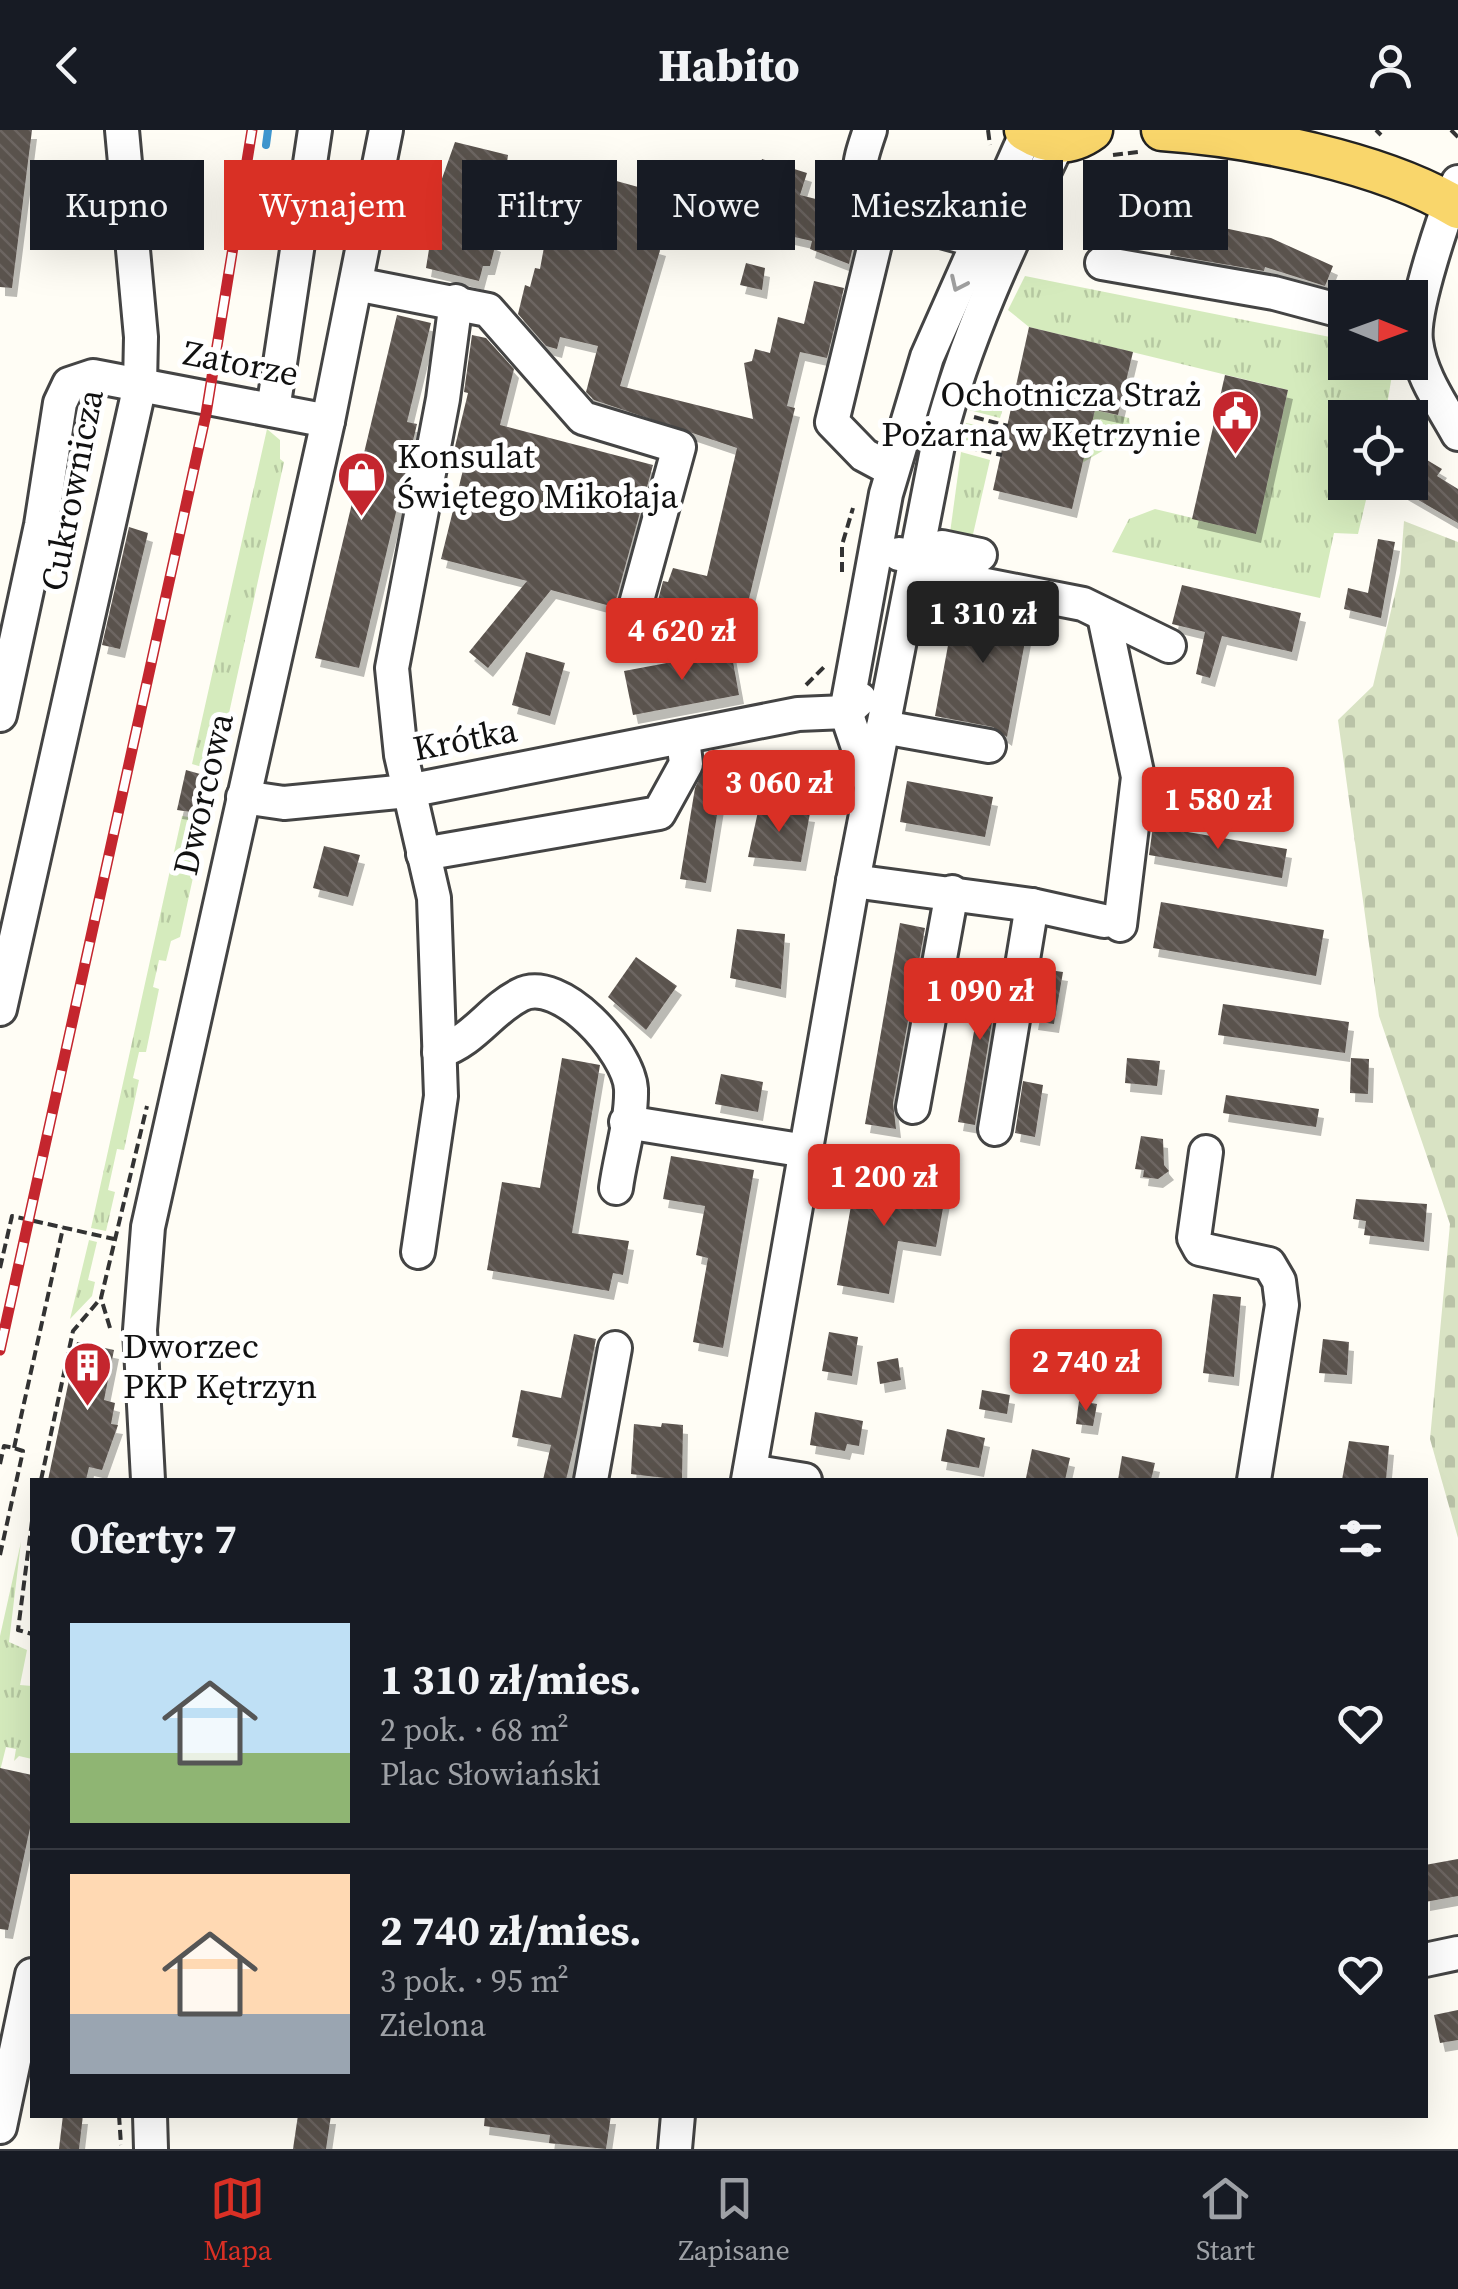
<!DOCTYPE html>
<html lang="pl">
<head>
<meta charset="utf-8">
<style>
  :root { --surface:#171b24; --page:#20242c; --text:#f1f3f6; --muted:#9ea1a6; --line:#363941; --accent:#d93025 }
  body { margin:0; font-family:"Source Serif 4",serif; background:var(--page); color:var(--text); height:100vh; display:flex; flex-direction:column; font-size:38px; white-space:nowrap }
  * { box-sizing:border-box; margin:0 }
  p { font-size:32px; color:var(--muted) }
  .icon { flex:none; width:55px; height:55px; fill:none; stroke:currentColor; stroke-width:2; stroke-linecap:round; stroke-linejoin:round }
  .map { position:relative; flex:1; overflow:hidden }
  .drawer { position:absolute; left:30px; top:1348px; width:1398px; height:640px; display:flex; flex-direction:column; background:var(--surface); border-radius:0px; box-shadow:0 10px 40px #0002 }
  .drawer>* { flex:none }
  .hud { position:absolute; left:30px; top:30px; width:1400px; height:90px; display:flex; gap:20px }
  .needle { width:65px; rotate:91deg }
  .controls { position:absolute; left:1328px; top:150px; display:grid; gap:20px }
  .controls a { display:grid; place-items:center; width:100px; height:100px; border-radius:0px; background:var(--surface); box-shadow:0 10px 40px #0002; font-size:50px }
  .price { position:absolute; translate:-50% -85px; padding:0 22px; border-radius:10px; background:var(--accent); color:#fff; font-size:32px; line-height:65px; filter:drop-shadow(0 2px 5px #0008) }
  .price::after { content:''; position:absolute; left:50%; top:60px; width:30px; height:22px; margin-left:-15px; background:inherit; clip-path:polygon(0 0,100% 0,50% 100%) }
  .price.active { background:#222; color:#fff }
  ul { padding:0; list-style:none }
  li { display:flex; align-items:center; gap:30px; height:250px; padding:0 40px }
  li+li { border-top:2px solid var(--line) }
  li span { display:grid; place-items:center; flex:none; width:280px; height:200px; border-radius:0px; color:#555 }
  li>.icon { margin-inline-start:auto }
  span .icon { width:120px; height:120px; fill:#fffc; stroke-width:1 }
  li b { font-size:42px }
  h2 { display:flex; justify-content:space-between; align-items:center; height:120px; padding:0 40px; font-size:42px }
  .pill { padding:0 35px; border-radius:0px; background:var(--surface); box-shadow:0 10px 40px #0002; font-size:35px; line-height:90px }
  .pill.active { background:var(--accent); color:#fff }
  header { display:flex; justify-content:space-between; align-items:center; height:130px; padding:0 40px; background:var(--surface); font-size:45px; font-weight:800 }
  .tab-bar { display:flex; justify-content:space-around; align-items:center; height:140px; border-top:2px solid var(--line); background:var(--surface); font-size:28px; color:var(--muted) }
  .tab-bar a { display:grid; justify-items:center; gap:5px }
  .tab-bar .active { color:var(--accent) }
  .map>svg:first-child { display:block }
  .grass { fill:url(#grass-tufts) }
  .cemetery { fill:url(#cemetery-stones) }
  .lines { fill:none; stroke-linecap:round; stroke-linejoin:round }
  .stream { stroke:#3f96cf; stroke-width:8 }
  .building { fill:url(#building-back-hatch); filter:url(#shadow) }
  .minor-casing { stroke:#444; stroke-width:38 }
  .major-casing { stroke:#222; stroke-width:45 }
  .path { stroke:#333; stroke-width:4; stroke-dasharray:10 5; stroke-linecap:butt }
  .minor { stroke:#fff; stroke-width:32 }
  .major { stroke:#f9d66b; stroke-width:40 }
  .rail-casing { stroke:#c4262e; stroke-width:11 }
  .rail { stroke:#fff; stroke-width:8; stroke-dasharray:22; stroke-linecap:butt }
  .oneway { stroke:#a0a0a0 }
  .labels { text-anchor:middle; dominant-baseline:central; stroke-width:10; stroke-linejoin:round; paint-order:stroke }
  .street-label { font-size:35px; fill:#111; stroke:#fff }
  .poi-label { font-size:35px; fill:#111; stroke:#fff; text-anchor:start }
</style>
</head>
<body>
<header><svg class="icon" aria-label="back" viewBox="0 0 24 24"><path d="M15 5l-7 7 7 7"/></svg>Habito<svg class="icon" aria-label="person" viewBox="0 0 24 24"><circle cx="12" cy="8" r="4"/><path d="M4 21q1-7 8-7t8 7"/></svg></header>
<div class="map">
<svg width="1458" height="2019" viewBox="0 0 1458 2019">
  <defs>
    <pattern id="grass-tufts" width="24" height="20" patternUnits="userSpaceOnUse" patternTransform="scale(2.5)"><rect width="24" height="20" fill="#d5ebbd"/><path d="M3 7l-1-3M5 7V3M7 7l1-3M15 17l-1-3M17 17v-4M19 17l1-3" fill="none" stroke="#b6c8a1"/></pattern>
    <pattern id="cemetery-stones" width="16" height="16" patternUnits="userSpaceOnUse" patternTransform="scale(2.5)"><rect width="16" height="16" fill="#d9e3c4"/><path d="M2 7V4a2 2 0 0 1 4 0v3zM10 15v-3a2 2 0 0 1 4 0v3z" fill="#b9c2a7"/></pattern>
    <pattern id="building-back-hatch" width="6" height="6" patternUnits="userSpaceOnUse" patternTransform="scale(2.5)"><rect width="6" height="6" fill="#5a524d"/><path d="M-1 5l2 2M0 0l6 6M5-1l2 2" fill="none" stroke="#6d6662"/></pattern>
    <filter id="shadow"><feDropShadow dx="5" dy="9" stdDeviation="0" flood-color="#0004"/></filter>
  </defs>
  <rect width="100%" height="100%" fill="#fffdf5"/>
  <!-- grass -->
  <g class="grass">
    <path d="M1025 146 1345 210V232L1394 233 1385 287 1345 288V352L1370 353 1358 404 1334 403 1320 468 1112 422 1129 389 1155 379 1255 403 1288 260 1029 197 1008 180Z"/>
    <path d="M987 257 1009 259 1000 288 969 280 974 261Z"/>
    <path d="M1095 280 1129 288 1131 304 1082 333Z"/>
    <path d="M966 293 997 299 992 318 963 311Z"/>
    <path d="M267 299 280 310V329L284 332 180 807 171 811 166 831 159 830 153 857 159 859 146 922H139L133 948 139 950 124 1020 117 1019 108 1060 115 1062 106 1101 91 1098 182 686 201 689 212 640 192 634Z"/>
    <path d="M961 322 990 330 971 413 950 403Z"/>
    <path d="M89 1110 97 1112 88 1150 95 1152 92 1166 70 1189Z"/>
    <path d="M21 1412 9 1512 27 1520 20 1555 32 1556V1629L19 1626 14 1631 16 1619 6 1617 0 1641V1506Z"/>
  </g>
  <!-- cemetery -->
  <path class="cemetery" d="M1404 391 1458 412V1408L1430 1309 1450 1094 1379 886 1338 590 1373 556 1400 443Z"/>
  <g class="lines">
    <!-- stream -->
    <path class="stream" d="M266 15 268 0"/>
  </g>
  <!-- building -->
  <g class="building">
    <path d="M0 0H32L12 158 0 157Z"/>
    <path d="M455 12 508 25 506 40 512 42 507 66H500L489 110 496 113 490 136H483L479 151 426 138 439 57Z"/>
    <path d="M762 29 807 43 800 65 851 78 859 90 849 134 810 119 812 111 709 88 714 63 750 69Z"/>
    <path d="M559 35 656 62 649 85 661 88 654 115 661 117 620 256 753 289 744 233 752 231 755 219 770 223 778 187 804 194 814 151 844 158 827 228 800 222 787 276 795 278 740 506 654 486 663 451 668 452 673 438 707 446 737 318 594 270 586 262 598 216 560 207 557 219 546 216 518 184 525 155 530 157 535 138 540 139Z"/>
    <path d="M1136 56 1154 60 1149 82 1271 108 1333 136 1325 156 1265 137 1264 141 1170 125 1174 106 1119 93 1122 77 1131 78Z"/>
    <path d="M746 133 765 138 762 160 740 155Z"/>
    <path d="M397 185 431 193 407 292 417 294 359 538 315 528Z"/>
    <path d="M1029 197 1133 222 1118 285 1095 280 1072 379 993 360Z"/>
    <path d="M472 205 486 208 514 239 500 295 653 335 614 477 551 460 488 538 469 522 527 451 441 429 465 332 452 329 468 263 464 262Z"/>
    <path d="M1225 245 1288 260 1256 404 1192 389Z"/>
    <path d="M1422 327 1442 339 1437 346 1458 359V393L1401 360 1410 352Z"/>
    <path d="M129 397 148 403 120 519 102 515Z"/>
    <path d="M1378 409 1395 412 1381 488 1344 479 1348 458 1368 463Z"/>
    <path d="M1182 455 1301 483 1292 522 1222 506 1210 548 1196 544 1205 502 1172 494Z"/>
    <path d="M956 472 1030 485 1007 607 993 597 935 586Z"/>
    <path d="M731 521 739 565 633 585 624 541Z"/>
    <path d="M526 522 565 533 550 586 512 575Z"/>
    <path d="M706 633 725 636 706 753 680 749 695 658Z"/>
    <path d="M186 640 207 646 198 683 177 680Z"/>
    <path d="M907 651 993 667 985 707 900 692Z"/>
    <path d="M759 677 810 683 801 732 748 727Z"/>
    <path d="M1153 696 1287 719 1282 748 1149 725Z"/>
    <path d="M324 716 360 725 348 767 313 758Z"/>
    <path d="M1161 772 1324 800 1316 846 1153 818Z"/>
    <path d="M900 793 925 798 893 973 896 999 865 994Z"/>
    <path d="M737 799 785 804 781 859 730 848Z"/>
    <path d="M636 827 677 856 646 900 608 867Z"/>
    <path d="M987 828 1002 831 975 995 958 992Z"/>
    <path d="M1042 839 1063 842 1054 894 1033 891Z"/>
    <path d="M1223 874 1349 892 1345 923 1218 905Z"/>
    <path d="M562 928 600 935 572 1103 629 1111 623 1145 613 1143 609 1161 487 1140 502 1052 540 1058Z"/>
    <path d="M1127 928 1160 931 1157 956 1125 953Z"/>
    <path d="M1351 928 1369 929 1368 964 1350 963Z"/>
    <path d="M721 944 763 952 758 982 715 974Z"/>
    <path d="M1023 951 1043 955 1035 1007 1015 1003Z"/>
    <path d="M1226 965 1319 979 1316 997 1223 983Z"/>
    <path d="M1141 1006 1163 1009 1164 1035 1169 1041 1158 1049 1143 1047 1144 1040 1135 1039Z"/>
    <path d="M671 1026 754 1040 723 1218 693 1212 708 1128 696 1125 705 1076 663 1069Z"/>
    <path d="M858 1036 890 1041 887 1058 945 1067 936 1117 898 1111 889 1164 837 1155Z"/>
    <path d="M1356 1069 1427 1074 1424 1112 1364 1105 1366 1091 1353 1089Z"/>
    <path d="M1213 1164 1241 1167 1234 1247 1203 1243Z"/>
    <path d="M829 1202 858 1207 852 1246 822 1241Z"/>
    <path d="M574 1204 596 1209 577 1303 566 1350H543L551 1315 512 1307 521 1260 561 1268Z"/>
    <path d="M1323 1209 1349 1212 1347 1245 1319 1243Z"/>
    <path d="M77 1212 114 1220 104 1270 115 1273 111 1294 118 1295 102 1340 89 1337 86 1350H48Z"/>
    <path d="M898 1228 901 1250 880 1254 877 1232Z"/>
    <path d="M982 1260 1010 1265 1007 1284 979 1279Z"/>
    <path d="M1079 1271 1097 1274 1093 1296 1076 1294Z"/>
    <path d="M815 1282 863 1291 859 1316 847 1314 845 1321 810 1315Z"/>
    <path d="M662 1293 683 1295 682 1350 631 1344 634 1294 661 1297Z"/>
    <path d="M947 1299 985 1308 979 1338 941 1331Z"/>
    <path d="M1349 1311 1389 1316 1386 1350H1342Z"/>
    <path d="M1032 1319 1070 1328 1065 1350 1026 1348Z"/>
    <path d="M1122 1326 1155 1333 1151 1350H1118Z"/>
    <path d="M0 1638 32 1645V1689L8 1800 0 1799Z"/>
    <path d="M1458 1729V1766L1425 1772V1735Z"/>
    <path d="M1458 1880V1910L1440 1913 1434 1885Z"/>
    <path d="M63 1985H83L79 2019H59Z"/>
    <path d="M298 1985H331L326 2019H293Z"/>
    <path d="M485 1985H611L606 2019 549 2013 550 2005 484 1996Z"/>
  </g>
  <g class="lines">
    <defs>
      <g id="minor">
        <path d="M870 0C857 38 852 55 882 85"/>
        <path d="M1458 52C1445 84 1412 179 1416 211 1420 245 1442 275 1458 304"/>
        <path d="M1102 133 1274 163 1345 182"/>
        <path d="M356 154 488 180 583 288 679 317 631 492"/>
        <path d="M273 280 315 0"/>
        <path d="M892 340 864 325 832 292 882 85 978 111"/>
        <path d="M899 424 916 427 942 417 980 425"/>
        <path d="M916 427 935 445 1083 474 1169 516"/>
        <path d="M1104 486 1138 647 1120 795"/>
        <path d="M0 585 41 395 60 273 69 254 93 246 328 291"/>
        <path d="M883 597 989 616"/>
        <path d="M870 653 846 582 886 364 927 227 1027 2"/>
        <path d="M243 667 284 673 408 661 798 584 846 582 860 569"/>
        <path d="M423 724 659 683 686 634 683 608"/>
        <path d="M853 751 1032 775 1104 791"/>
        <path d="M0 879 140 255 141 207 122 0"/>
        <path d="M439 922C476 909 489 881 520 865 560 844 629 922 631 959 632 990 620 1027 616 1058"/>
        <path d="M913 977 952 762"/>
        <path d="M626 992 806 1021"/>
        <path d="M995 999 1032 775"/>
        <path d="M1206 1022 1194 1108 1200 1119 1269 1134 1279 1151 1282 1175 1254 1350"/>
        <path d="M418 1122 441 966 434 768 401 625 392 538 443 269 456 171"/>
        <path d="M750 1341 805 1350"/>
        <path d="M148 1350 140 1200 148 1097 328 291 386 0"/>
        <path d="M591 1350 615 1218"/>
        <path d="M748 1350 853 751 939 310C966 205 1012 110 1058 13"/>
        <path d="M1425 1830 1458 1823"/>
        <path d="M150 1985 151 2019"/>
        <path d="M0 1997 32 1845"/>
        <path d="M675 2019 678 1985"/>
      </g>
      <g id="major">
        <path d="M1025 0C1048 15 1070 16 1092 0"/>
        <path d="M1162 0C1249 6 1383 32 1458 78"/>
      </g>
    </defs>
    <!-- minor casing -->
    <use href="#minor" class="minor-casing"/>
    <!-- major casing -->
    <use href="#major" class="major-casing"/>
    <!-- path -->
    <g class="path">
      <path d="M988 0 990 15"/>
      <path d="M1376 0 1381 5"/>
      <path d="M1451 0 1458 7"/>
      <path d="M1113 25 1138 22"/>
      <path d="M974 287 1008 296"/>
      <path d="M967 317 1002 325"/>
      <path d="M842 442V415L853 378"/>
      <path d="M806 555 824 537"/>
      <path d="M0 1138 12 1086 114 1109"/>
      <path d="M110 1198 101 1168 147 976"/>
      <path d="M14 1318 63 1098"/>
      <path d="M0 1334 4 1316 14 1318"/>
      <path d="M41 1350 73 1201 101 1168"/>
      <path d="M32 1391 18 1500 32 1504"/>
      <path d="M0 1425 23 1321 14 1318"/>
      <path d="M119 1985 121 2015"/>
    </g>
    <!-- minor -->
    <use href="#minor" class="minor"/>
    <!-- major -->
    <use href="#major" class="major"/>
    <defs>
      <path id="rail" d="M0 1220 206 284 252 0"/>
    </defs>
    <!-- rail casing -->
    <use href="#rail" class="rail-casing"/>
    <!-- rail -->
    <use href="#rail" class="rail"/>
  </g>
  <!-- one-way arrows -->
  <defs><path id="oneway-chevron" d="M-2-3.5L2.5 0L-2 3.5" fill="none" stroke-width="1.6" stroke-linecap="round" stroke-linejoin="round" transform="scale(2.5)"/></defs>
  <use class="oneway" href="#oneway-chevron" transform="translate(958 154) rotate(115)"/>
  <!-- icons -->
  <defs>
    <symbol id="civic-pin" viewBox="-11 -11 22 30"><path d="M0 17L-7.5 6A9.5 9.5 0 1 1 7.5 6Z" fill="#c4262e" stroke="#fff"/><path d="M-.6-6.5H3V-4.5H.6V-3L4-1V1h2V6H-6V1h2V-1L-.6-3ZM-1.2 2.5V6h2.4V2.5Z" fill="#fff"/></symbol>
    <symbol id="shop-pin" viewBox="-11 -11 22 30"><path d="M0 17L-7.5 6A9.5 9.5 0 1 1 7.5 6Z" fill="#c4262e" stroke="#fff"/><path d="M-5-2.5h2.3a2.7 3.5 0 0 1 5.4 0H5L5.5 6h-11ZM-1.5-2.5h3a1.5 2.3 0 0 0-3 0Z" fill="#fff"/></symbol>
    <symbol id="building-pin" viewBox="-11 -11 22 30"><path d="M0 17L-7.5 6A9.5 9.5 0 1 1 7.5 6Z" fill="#c4262e" stroke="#fff"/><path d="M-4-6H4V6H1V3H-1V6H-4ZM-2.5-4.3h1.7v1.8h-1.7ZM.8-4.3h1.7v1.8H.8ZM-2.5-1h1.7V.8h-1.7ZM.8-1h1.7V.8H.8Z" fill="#fff"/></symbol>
  </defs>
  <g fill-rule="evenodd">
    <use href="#civic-pin" x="1208" y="256" width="55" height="75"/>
    <use href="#shop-pin" x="334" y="318" width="55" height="75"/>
    <use href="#building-pin" x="60" y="1208" width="55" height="75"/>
  </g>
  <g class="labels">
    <!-- street labels -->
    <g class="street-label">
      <text transform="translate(241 233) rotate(11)">Zatorze</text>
      <text transform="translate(72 360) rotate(-79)">Cukrownicza</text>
      <text transform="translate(465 609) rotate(-11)">Krótka</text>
      <text transform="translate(203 664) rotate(-77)">Dworcowa</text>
    </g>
    <!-- poi labels -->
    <g class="poi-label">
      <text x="1201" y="264" text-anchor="end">Ochotnicza Straż<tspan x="1201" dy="40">Pożarna w Kętrzynie</tspan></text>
      <text x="397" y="326">Konsulat<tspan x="397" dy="40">Świętego Mikołaja</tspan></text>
      <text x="123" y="1216">Dworzec<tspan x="123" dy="40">PKP Kętrzyn</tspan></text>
    </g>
  </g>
</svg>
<div class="controls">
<a><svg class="needle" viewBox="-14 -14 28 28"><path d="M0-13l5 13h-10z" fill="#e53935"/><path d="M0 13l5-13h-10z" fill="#9ea1a6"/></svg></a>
<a><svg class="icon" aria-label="locate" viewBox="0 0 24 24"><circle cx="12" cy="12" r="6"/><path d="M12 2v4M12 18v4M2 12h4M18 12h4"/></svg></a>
</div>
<b class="price active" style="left:983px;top:536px">1 310 zł</b>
<b class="price" style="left:682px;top:553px">4 620 zł</b>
<b class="price" style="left:779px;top:705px">3 060 zł</b>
<b class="price" style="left:1218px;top:722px">1 580 zł</b>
<b class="price" style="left:980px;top:913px">1 090 zł</b>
<b class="price" style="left:884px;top:1099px">1 200 zł</b>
<b class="price" style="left:1086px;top:1284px">2 740 zł</b>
<div class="hud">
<a class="pill">Kupno</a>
<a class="pill active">Wynajem</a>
<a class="pill">Filtry</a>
<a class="pill">Nowe</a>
<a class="pill">Mieszkanie</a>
<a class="pill">Dom</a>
</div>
<section class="drawer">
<h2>Oferty: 7<svg class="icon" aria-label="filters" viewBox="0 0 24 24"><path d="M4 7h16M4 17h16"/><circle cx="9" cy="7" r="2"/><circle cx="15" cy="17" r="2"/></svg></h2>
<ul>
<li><span style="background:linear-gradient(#bfe0f5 65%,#8fb573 0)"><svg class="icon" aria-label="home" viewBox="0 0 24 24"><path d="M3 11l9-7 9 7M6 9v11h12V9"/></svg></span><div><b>1 310 zł/mies.</b><p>2 pok. · 68 m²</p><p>Plac Słowiański</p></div><svg class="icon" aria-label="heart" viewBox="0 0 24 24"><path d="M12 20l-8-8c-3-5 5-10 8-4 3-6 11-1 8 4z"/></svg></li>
<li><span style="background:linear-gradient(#ffd9b3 70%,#9aa5b1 0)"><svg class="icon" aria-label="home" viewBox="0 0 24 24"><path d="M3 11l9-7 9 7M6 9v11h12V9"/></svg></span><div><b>2 740 zł/mies.</b><p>3 pok. · 95 m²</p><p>Zielona</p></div><svg class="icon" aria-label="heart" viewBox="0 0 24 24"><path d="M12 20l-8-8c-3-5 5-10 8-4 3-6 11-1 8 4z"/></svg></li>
</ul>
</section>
</div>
<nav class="tab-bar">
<a class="active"><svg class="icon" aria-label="map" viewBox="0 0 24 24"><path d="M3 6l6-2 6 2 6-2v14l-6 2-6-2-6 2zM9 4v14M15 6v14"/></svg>Mapa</a>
<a><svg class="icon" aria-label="saved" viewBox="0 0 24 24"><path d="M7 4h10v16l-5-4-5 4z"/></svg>Zapisane</a>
<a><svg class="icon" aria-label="home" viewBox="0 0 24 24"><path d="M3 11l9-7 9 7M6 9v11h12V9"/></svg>Start</a>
</nav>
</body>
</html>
